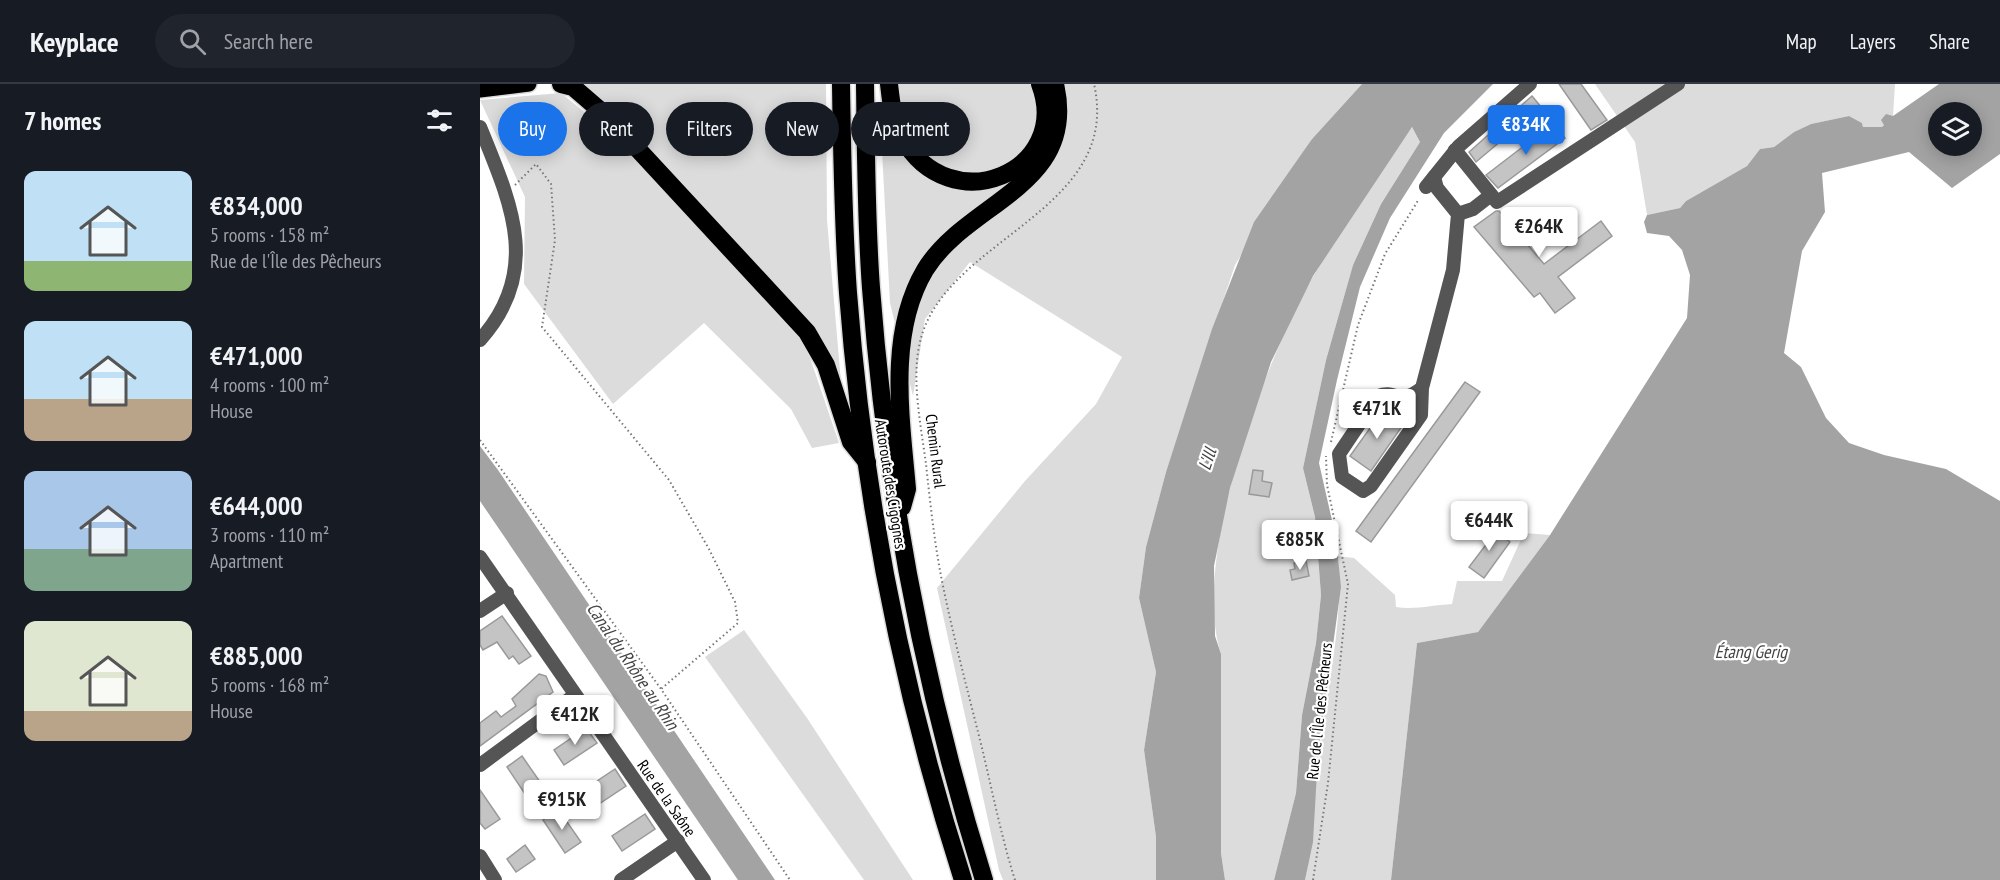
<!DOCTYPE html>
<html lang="en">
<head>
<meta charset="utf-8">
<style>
  :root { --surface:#171b24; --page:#20242c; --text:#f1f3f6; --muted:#9ea1a6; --line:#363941; --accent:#1a73e8 }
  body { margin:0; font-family:"PT Sans Narrow",sans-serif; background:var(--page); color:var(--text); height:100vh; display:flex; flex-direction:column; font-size:22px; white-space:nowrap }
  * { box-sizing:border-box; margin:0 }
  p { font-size:20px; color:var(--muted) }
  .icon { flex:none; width:33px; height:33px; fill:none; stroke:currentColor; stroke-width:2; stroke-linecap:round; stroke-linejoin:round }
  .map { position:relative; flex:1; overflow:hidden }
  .side { display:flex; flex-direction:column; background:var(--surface); width:480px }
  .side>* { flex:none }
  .banner { position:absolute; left:18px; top:18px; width:570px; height:54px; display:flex; gap:12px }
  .controls { position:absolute; left:1448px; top:18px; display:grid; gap:12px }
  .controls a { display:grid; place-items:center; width:54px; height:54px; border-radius:50%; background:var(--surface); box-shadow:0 3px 15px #0003; font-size:30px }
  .price { position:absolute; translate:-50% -51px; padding:0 14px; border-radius:6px; background:#fff; color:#222; font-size:20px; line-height:39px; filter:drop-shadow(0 2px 3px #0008) }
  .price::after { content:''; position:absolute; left:50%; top:36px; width:18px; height:14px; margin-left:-9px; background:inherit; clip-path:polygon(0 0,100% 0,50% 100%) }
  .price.on { background:var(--accent); color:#fff }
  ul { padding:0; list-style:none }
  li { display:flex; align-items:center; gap:18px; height:150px; padding:0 24px }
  li span { display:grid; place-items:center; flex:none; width:168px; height:120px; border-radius:12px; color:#555 }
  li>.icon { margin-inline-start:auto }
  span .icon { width:72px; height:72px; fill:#fffc; stroke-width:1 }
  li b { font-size:26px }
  h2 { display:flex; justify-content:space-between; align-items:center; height:72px; padding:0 24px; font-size:26px }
  .pill { padding:0 21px; border-radius:27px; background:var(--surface); box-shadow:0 3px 15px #0003; font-size:21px; line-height:54px }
  .pill.on { background:var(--accent); color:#fff }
  header { display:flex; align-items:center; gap:36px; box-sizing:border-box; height:84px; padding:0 30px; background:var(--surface); border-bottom:2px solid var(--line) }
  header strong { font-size:28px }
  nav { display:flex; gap:33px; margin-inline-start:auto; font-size:21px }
  .search { width:420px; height:54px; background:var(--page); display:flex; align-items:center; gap:15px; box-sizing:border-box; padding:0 21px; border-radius:33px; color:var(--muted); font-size:22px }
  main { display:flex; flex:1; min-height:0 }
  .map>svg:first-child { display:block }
  .green { fill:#dcdcdc }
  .water { fill:#a3a3a3; fill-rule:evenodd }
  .building { fill:#c4c4c4; stroke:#999; stroke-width:1.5 }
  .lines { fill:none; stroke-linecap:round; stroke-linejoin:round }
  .major-casing { stroke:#dbdbdb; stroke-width:18 }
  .highway-casing { stroke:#dbdbdb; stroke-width:21 }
  .path { stroke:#777; stroke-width:2; stroke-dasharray:1.5 3; stroke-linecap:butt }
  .minor { stroke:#555; stroke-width:14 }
  .major { stroke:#000; stroke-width:15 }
  .highway { stroke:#000; stroke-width:18 }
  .labels { text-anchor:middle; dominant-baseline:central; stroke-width:4.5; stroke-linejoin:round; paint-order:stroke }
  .street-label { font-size:16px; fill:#000; stroke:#fff }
  .water-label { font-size:18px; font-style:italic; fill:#444; stroke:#fff }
</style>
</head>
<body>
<header>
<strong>Keyplace</strong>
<div class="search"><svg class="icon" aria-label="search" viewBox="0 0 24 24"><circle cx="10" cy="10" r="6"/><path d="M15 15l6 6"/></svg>Search here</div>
<nav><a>Map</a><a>Layers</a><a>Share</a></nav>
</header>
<main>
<section class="side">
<h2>7 homes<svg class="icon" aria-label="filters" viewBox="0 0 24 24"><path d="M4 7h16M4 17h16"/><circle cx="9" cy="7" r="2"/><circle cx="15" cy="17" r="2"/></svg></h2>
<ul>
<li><span style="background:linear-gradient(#bfe0f5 75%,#8fb573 0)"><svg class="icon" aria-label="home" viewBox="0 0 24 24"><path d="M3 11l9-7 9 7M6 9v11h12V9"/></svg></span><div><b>€834,000</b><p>5 rooms · 158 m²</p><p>Rue de l'Île des Pêcheurs</p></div></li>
<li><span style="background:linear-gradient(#bfe0f5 65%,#b9a48a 0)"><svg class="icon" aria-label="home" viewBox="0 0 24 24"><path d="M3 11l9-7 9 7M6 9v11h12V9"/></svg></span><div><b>€471,000</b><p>4 rooms · 100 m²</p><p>House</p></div></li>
<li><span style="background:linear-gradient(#a9c7e8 65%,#7fa58c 0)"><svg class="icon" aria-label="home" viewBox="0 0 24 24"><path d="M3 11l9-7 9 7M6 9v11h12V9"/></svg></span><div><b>€644,000</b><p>3 rooms · 110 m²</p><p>Apartment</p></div></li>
<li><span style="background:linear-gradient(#dfe7d0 75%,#b9a48a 0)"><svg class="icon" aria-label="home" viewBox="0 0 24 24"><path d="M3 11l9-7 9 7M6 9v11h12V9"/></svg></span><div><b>€885,000</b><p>5 rooms · 168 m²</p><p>House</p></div></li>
</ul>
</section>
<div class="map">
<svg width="1520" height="796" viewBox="0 0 1520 796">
  <rect width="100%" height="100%" fill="#fff"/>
  <!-- green -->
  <g class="green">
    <path d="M100 0H346L347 136 361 298 336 248 230 128 136 28Z"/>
    <path d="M403 0H882L832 55 755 181 686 388 666 463 659 514 676 588 664 666 676 753V796H523L519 786 457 504 545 397 616 320 642 273 490 178 445 235 433 312 410 219 400 28Z"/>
    <path d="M1115 0H1415L1413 32 1402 43H1383L1382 39 1369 32 1331 40 1314 48 1294 63 1280 65 1267 82 1206 117 1200 124 1167 131 1155 58Z"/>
    <path d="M81 9 148 63 325 259 359 359 332 364 311 325 224 239 133 320 44 200 45 113 0 16Z"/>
    <path d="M932 43 940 58 901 120 873 181 846 276 823 384 835 433 841 511 836 559 822 631 816 709 794 796H745L741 769V570C710 475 785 276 834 191 863 141 898 91 932 43Z"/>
    <path d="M1044 449 1070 451 998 548 937 559 911 796H825C834 753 834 711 839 668 847 604 864 537 858 472L874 474 915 511 916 523C935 526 952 521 972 520L977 497H1022Z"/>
    <path d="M264 546 327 634 433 796H384L225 573Z"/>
  </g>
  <!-- water -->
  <g class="water">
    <path d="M882 0H1013L964 49 910 134 880 203 857 296 839 379 856 454 861 503 838 671 833 758 825 796H794L816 709 822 631 836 559 841 511 835 433 823 384 846 276 873 181 901 120 940 58 932 43 833 192 791 278 750 404 734 482 735 552 741 570V769L745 796H676V753L664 666 676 588 659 514 666 463 686 388 732 245 774 138 832 55Z"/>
    <path d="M1459 0H1520V70L1472 104 1429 68 1342 89 1345 128 1322 167 1304 269 1321 283 1346 334 1369 359 1404 371 1466 385 1520 417V796H911L937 559 998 548 1070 451 1207 234 1210 191 1202 166 1189 152 1167 149 1164 138 1167 131 1200 124 1206 117 1267 82 1280 65 1294 63 1314 48 1331 40 1369 32 1382 39 1383 43H1402L1404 41 1401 36 1406 30 1413 32ZM1458 28H1491V62H1458Z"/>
    <path d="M0 362 18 386 295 796H258L0 417Z"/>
  </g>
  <!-- building -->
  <g class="building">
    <path d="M1079 0H1101L1127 36 1111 46Z"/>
    <path d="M1052 12 1061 23 996 78 989 68Z"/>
    <path d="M1074 39 1085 54 1018 104 1006 91Z"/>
    <path d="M1016 127H1019L1064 180 1121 137 1132 152 1078 193 1095 214 1075 229 1060 209 1054 213 994 143Z"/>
    <path d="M985 298 1000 308 891 458 876 447Z"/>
    <path d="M909 326 925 338 891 387 870 372 898 333 902 335Z"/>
    <path d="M773 386 783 387 782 397 792 399 789 413 769 410Z"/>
    <path d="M1008 442 1030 458 1004 494 989 483 1008 458 1001 452Z"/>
    <path d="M826 477 829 492 812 496 810 486 815 485 814 479Z"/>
    <path d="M22 532 51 572 39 580 33 572 29 575 17 558 3 566 0 561V547Z"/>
    <path d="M59 590 66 592 73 608 0 662V639L16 627 21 633 36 622 32 615Z"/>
    <path d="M106 644 117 659 84 681 74 666Z"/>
    <path d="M42 672 65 705 49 716 27 683Z"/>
    <path d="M135 685 146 702 113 724 102 707Z"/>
    <path d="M0 706 20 735 5 745 0 739Z"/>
    <path d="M78 725 101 758 85 769 63 736Z"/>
    <path d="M165 730 175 745 142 767 132 752Z"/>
    <path d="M45 761 55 775 36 788 27 775Z"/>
  </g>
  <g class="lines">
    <defs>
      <path id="major" d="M0 6 49 0"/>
      <g id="highway">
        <path d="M81 0 93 3 129 34 327 248 346 281 371 358 387 378"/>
        <path d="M361 0C362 70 363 139 368 209 383 407 422 607 483 796"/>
        <path d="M385 0C386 68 386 136 391 204 406 405 444 604 504 796"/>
        <path d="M409 0C411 18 413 37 422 53 470 140 593 87 560 0"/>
        <path d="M422 423 427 405C421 335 407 250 445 186 487 117 599 103 575 0"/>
      </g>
    </defs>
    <!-- major casing -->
    <use href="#major" class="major-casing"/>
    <!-- highway casing -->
    <use href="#highway" class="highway-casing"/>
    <!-- path -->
    <g class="path">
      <path d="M35 101 56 80 71 100 75 156 62 243 189 396 229 465 255 518 258 539 181 605"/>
      <path d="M0 356 181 605 310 796"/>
      <path d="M851 358 878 241 905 170 939 115"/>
      <path d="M812 463 832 465 860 462"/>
      <path d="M535 796C521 752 512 705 501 660 487 604 472 548 461 492 454 455 450 417 446 380 441 342 431 295 440 258 464 154 643 128 614 0"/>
      <path d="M833 796 848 699 868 500 847 401 846 372"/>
    </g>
    <!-- minor -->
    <g class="minor">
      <path d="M0 43C30 117 63 186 0 256"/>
      <path d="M975 66 1017 118 1198 0"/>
      <path d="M946 103 979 62 1050 0"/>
      <path d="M978 130 993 125 1011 111"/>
      <path d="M942 304 941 331 891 402 883 407 862 393 859 370 898 312C917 305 918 323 942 304L973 186 978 130 957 104 954 93"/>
      <path d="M0 473 224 796"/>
      <path d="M0 527 27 509"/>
      <path d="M0 681 95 611"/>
      <path d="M0 772 15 796"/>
      <path d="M141 796 198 757"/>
    </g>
    <!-- major -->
    <use href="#major" class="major"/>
    <!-- highway -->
    <use href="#highway" class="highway"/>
  </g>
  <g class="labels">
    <!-- street labels -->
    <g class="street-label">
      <text transform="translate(456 367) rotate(83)">Chemin Rural</text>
      <text transform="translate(411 400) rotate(81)">Autoroute des Cigognes</text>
      <text transform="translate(839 627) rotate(-84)">Rue de l'Île des Pêcheurs</text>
      <text transform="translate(187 714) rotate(55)">Rue de la Saône</text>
    </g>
    <!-- water labels -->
    <g class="water-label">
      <text transform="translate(727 375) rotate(-72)">L'Ill</text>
      <text x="1271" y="567">Étang Gerig</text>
      <text transform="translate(153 582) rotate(56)">Canal du Rhône au Rhin</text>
    </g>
  </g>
</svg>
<div class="controls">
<a><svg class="icon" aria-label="layers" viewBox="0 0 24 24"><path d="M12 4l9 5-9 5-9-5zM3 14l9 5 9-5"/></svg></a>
</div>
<b class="price on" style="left:1046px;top:72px">€834K</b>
<b class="price" style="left:1059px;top:174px">€264K</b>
<b class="price" style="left:897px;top:356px">€471K</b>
<b class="price" style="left:1009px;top:468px">€644K</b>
<b class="price" style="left:820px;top:487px">€885K</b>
<b class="price" style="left:95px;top:662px">€412K</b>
<b class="price" style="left:82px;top:747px">€915K</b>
<div class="banner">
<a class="pill on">Buy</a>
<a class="pill">Rent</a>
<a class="pill">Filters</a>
<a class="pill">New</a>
<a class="pill">Apartment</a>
</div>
</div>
</main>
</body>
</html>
